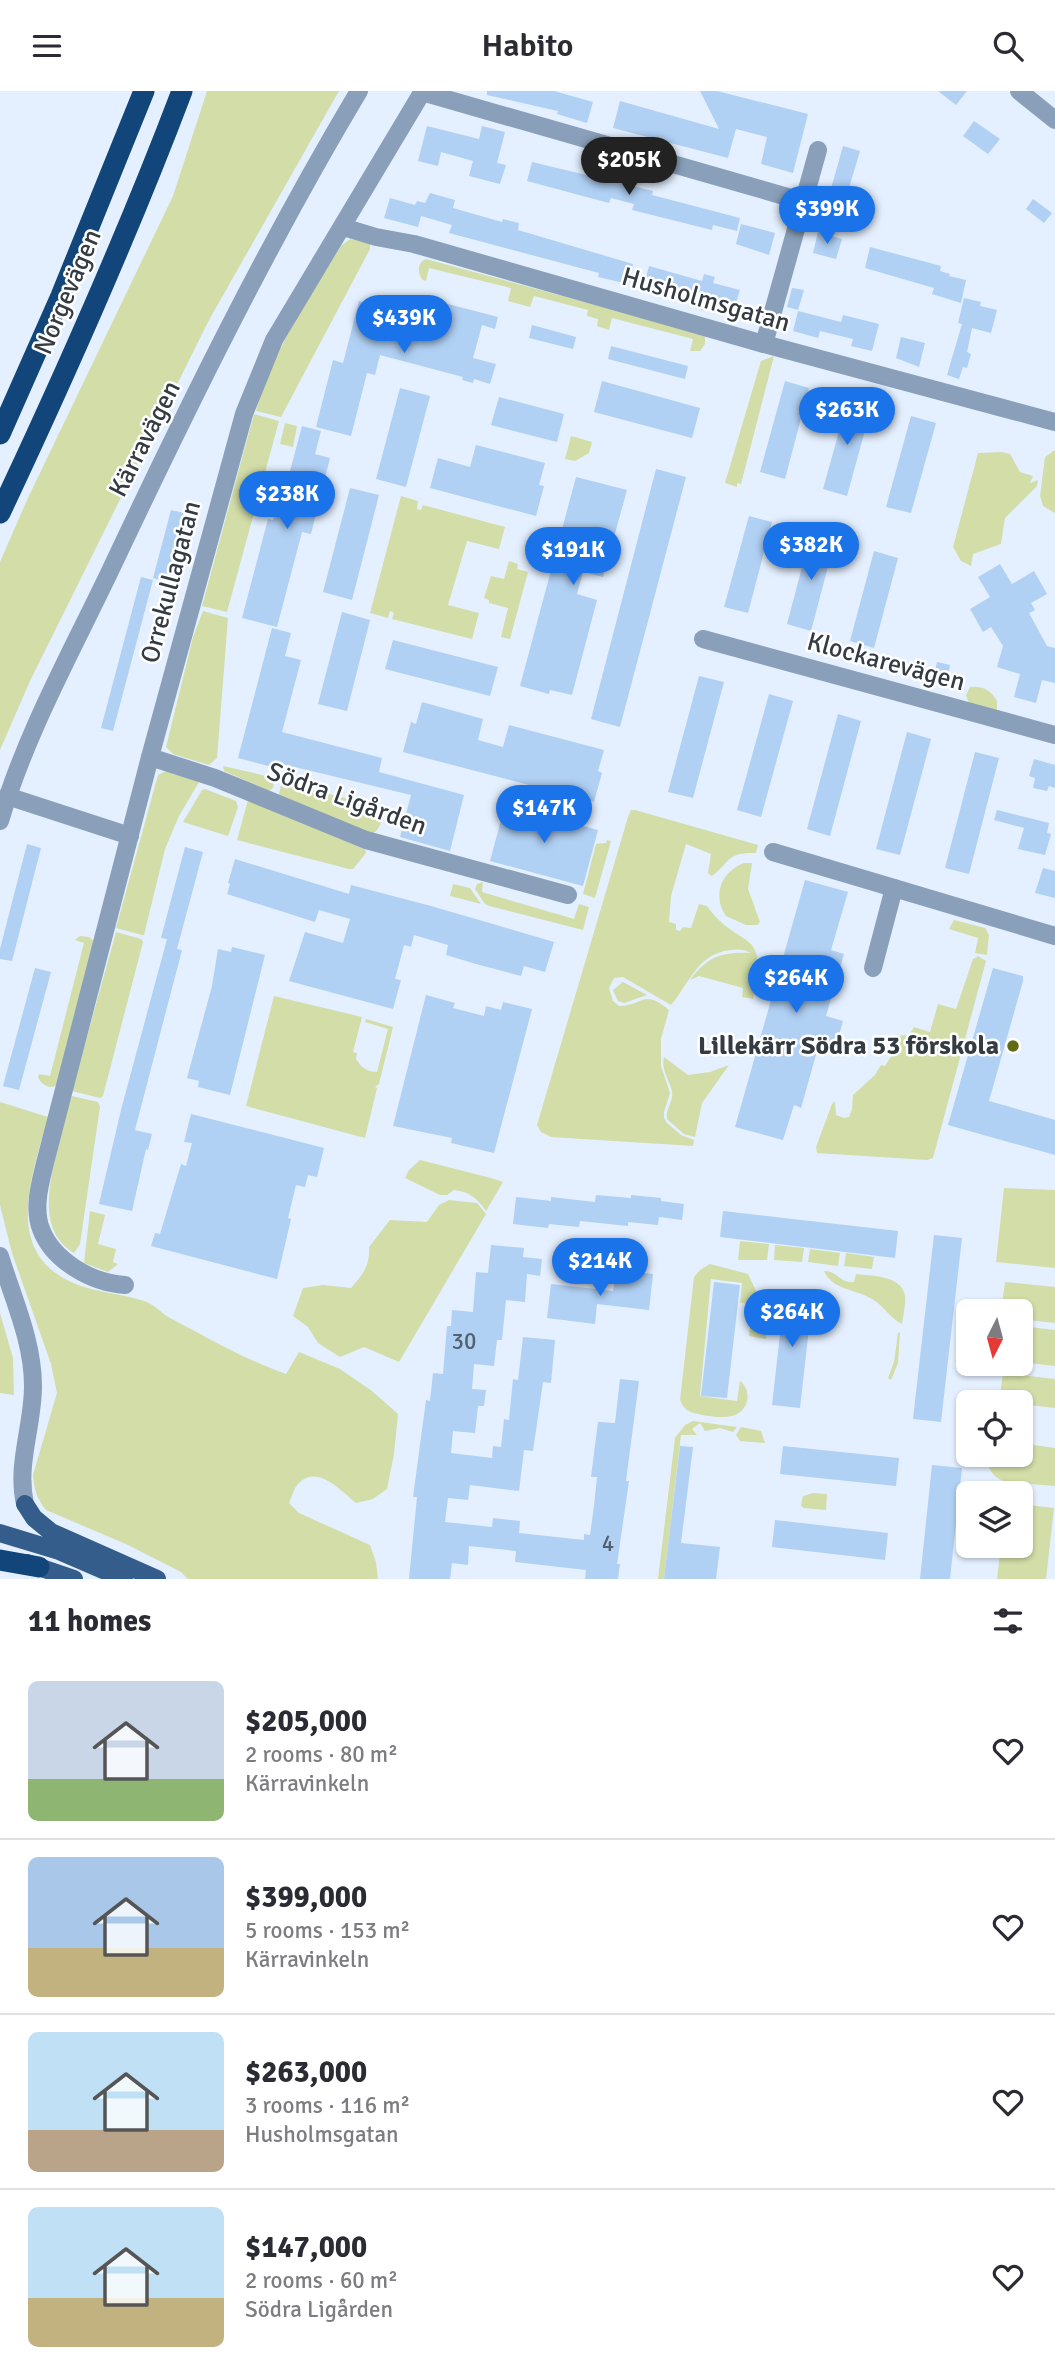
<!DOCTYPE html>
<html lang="en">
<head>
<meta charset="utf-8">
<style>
  :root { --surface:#fff; --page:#f7f7f7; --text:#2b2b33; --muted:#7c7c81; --line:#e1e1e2; --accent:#1a73e8 }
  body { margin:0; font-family:Signika,sans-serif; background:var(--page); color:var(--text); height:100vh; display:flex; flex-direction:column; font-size:26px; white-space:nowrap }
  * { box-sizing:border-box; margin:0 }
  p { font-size:23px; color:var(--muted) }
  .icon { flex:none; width:38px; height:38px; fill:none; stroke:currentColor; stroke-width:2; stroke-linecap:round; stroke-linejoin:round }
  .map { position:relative; height:1488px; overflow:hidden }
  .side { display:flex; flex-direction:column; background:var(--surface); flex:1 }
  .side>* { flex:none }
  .needle { width:46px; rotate:186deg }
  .controls { position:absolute; left:956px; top:1208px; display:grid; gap:14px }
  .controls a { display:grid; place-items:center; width:77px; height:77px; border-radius:10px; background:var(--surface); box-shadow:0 2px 5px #0004; font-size:35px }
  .price { position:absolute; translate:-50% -60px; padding:0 16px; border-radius:24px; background:var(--accent); color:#fff; font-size:23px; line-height:46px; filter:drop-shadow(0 2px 4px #0008) }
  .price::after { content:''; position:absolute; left:50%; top:42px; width:21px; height:16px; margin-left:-10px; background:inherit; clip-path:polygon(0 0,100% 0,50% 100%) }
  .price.current { background:#222; color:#fff }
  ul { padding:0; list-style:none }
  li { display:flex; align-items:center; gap:21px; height:175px; padding:0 28px }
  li+li { border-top:2px solid var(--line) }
  li span { display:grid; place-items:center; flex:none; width:196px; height:140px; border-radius:10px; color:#555 }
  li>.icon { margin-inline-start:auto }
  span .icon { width:84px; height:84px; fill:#fffc; stroke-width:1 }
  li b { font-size:30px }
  h2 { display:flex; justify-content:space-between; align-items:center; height:84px; padding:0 28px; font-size:30px }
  header { display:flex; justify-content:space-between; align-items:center; height:91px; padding:0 28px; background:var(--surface); font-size:32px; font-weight:600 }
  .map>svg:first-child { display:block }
  .green { fill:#d2dda8 }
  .building { fill:#b0d0f4 }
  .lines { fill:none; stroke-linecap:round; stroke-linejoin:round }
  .minor { stroke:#8aa0ba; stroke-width:18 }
  .major { stroke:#355d8b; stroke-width:18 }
  .highway { stroke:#124579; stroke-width:21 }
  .poi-dot { fill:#606c14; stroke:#fff; stroke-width:2.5 }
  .labels { text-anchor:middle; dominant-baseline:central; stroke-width:5; stroke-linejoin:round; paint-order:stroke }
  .number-label { font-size:23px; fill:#53606e }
  .street-label { font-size:26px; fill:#343b42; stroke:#fff }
  .poi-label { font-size:26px; font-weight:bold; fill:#343b42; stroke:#fff; text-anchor:end }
</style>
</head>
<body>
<header><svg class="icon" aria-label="menu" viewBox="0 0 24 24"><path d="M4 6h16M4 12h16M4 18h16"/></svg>Habito<svg class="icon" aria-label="search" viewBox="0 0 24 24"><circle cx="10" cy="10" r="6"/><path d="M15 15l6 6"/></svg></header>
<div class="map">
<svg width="1055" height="1488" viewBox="0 0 1055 1488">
  <rect width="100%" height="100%" fill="#e4f0ff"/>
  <!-- green -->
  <g class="green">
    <path d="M207 0H339L209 229 30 590 0 659V471L27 409 173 105Z"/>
    <path d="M350 148 370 152V158L281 326 256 320C271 262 311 205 341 155Z"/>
    <path d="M426 168 702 243 705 246V253L700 260H690L693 248 612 227 609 239 597 235 598 228 587 225 588 219 534 205 530 216 508 210 511 197 429 177 426 190 423 189C417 183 417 171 426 168Z"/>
    <path d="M774 265 741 393 737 392V396L725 392 761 270Z"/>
    <path d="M254 323 279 330 227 521 202 515Z"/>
    <path d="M285 332 297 335 293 356 280 353Z"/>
    <path d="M571 345 592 351 589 362 575 370 565 368Z"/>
    <path d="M1055 359V422L1043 415 1040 405 1045 366Z"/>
    <path d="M1002 361 1010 363 1020 381 1033 385 1030 392 1038 389 1037 395 1005 427 1001 453 973 463 971 475 961 470 953 456 978 362Z"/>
    <path d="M401 405 418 410 417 418 421 419 423 414 505 436 499 458 467 450 448 514 479 522 472 548 392 528 394 522 390 520 388 527 370 522Z"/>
    <path d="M509 470 518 473 517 478 528 481 510 548 501 546 508 517 489 512V509L484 507 491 485 504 488Z"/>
    <path d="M203 520 228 527 217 667 209 674 173 663 166 656 193 546Z"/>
    <path d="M970 596C982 595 991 599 997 610V620L970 615 966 604Z"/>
    <path d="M223 675 275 687 273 697 269 700 224 680Z"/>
    <path d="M168 679 199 691 179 725 165 758 144 844H142L116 837 156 691 158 684Z"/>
    <path d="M282 690 381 717C385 725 380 739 372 743L282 706 279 703Z"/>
    <path d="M205 698 236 710 238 716 228 745 183 731 202 699Z"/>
    <path d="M248 709 365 758 366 762 353 778H349L237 749Z"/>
    <path d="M635 719 758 754 756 762C727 761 731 770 712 785L708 782 711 763 686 753 671 805 669 831 676 833V839L680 840 683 836 691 837 699 813 707 815C740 861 770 834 753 908L742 906 743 897 699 885 690 889C708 865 722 861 751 862 744 858 738 858 730 859 697 863 689 893 671 914L623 886 614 887 609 897 613 910 619 915C644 915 642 897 669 919L661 948V975L670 1002 664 1021V1027L667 1032 681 1044 694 1049 693 1055 551 1046 541 1041 537 1034 628 726 631 719Z"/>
    <path d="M607 749 611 750 595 807 583 803 596 753 606 752Z"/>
    <path d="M744 772H752L748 798 760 831 757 834H746L726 825C712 804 721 781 744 772Z"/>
    <path d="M483 791 482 801 574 828 579 813 589 816 583 839 489 815 485 813 475 798 477 793Z"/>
    <path d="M453 793 470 797 481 813 450 805Z"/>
    <path d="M954 829 985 837 989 844 987 864 975 862 978 847 949 838Z"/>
    <path d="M116 841 141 848 143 851 103 1005 100 1007 72 1000Z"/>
    <path d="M80 845 89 846 94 850 57 994C49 999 41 993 38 986L39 983 50 985 84 852 75 849Z"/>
    <path d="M978 865 986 870 933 1067 927 1069 817 1062 816 1056 832 1013 835 1010 836 1024 844 1027 849 1026 852 1018 853 1004 875 984 881 974 885 975 892 964 896 950 894 949 895 945 909 944 914 936 930 941 938 913 956 918 973 868Z"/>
    <path d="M623 891 647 904 624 912 618 910 613 899Z"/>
    <path d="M274 905 362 926 353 961 357 962 356 968C361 976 367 981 377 981L388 938 365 931 366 928 393 936 379 993 375 996 377 997 365 1047 246 1015Z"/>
    <path d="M664 966 688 984 710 981 729 974 702 1012 695 1046 684 1043 667 1028C665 1018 674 1010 672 1000 669 987 661 980 664 966Z"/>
    <path d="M72 1005 98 1011 100 1016 80 1153 74 1162C35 1139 51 1086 59 1052 63 1037 66 1019 72 1005Z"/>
    <path d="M0 1011 48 1026C31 1088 0 1166 81 1195 101 1202 123 1203 144 1210 154 1213 161 1222 170 1227 208 1247 246 1269 286 1283L299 1261 340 1278 372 1300 398 1323 394 1363 387 1398 373 1408 356 1412C342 1401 318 1373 299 1392 294 1396 292 1406 289 1412L299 1422 370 1454 376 1471 378 1488H188L181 1481 128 1454 46 1419C37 1408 34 1398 33 1384L57 1302 51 1273 12 1162 0 1114Z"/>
    <path d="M420 1069 491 1087 503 1091 486 1120C477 1107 470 1101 454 1099L447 1104H440L405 1087 409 1079Z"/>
    <path d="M1004 1097 1055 1099V1177L996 1171Z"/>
    <path d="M449 1109 477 1112 486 1123 399 1271 364 1256 340 1266 318 1252 308 1236 293 1225 303 1197 323 1194 351 1197C363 1183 370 1175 369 1156L390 1129 427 1131 439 1114Z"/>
    <path d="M90 1120 105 1124 98 1153 116 1158 113 1171 118 1173 108 1181 84 1172Z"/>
    <path d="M740 1150 769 1153 767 1169H738Z"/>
    <path d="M775 1154 804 1157 802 1171 774 1169Z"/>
    <path d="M810 1158 840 1162 838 1175 808 1171Z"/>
    <path d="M846 1162 874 1166 872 1178 844 1175Z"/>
    <path d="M710 1173 748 1183 758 1204 755 1211 740 1212 742 1192 711 1188 700 1305 737 1310 740 1290C751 1298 750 1317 737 1323 727 1329 702 1325 691 1321 685 1319 682 1314 680 1309L694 1186 700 1179Z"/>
    <path d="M824 1180C836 1179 841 1193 854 1191L856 1183C871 1185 902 1184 905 1205 906 1213 903 1225 902 1233 891 1228 883 1214 872 1208 856 1198 832 1199 824 1180Z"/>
    <path d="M1005 1191 1055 1196V1232L1020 1228V1220H1001Z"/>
    <path d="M764 1216 767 1237 766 1248 749 1245 751 1223 758 1217Z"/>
    <path d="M0 1222 13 1267 14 1304 0 1302Z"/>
    <path d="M1020 1235 1055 1239V1275L1020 1271Z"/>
    <path d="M900 1241 898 1272 891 1289 888 1287 894 1271 898 1242Z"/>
    <path d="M1003 1282 1055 1288V1317L1020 1313V1311H999Z"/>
    <path d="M693 1330 737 1336 733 1341 720 1337 705 1340 700 1332 692 1338 697 1344H681L664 1488H658L675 1347 685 1334Z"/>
    <path d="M1020 1335 1026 1336V1342L1023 1345 1029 1346 1034 1354 1055 1357V1395L1007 1391C992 1387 988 1378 986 1363H1020Z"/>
    <path d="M741 1336 761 1340 765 1352 740 1350 736 1344Z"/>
    <path d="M813 1402 827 1403 826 1419 803 1417 801 1414 803 1405Z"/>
    <path d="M1020 1413 1054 1417 1046 1488H997L1001 1454H1020Z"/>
  </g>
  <!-- building -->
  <g class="building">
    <path d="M487 0H554L593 11 587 32 557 23 558 20 487 4Z"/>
    <path d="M700 0H717L808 23 793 82 761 73 767 46 736 38 728 67 613 37 620 10 719 38Z"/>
    <path d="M938 0H967L956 14Z"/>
    <path d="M974 30 1000 48 988 63 963 45Z"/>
    <path d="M427 35 479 48 482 35 505 41 497 72 506 74 500 93 469 85 473 70 441 61 438 75 418 70Z"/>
    <path d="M843 55 860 60 849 97 862 101 856 121 827 112Z"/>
    <path d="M532 71 653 100 652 104 740 127 737 140 713 134 712 139 632 119 634 113 611 107 609 112 527 90Z"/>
    <path d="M430 102 455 109 453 117 502 131 503 128 519 132 518 139 633 173 628 193 598 186 599 182 449 142 452 134 421 125 418 136 384 127 390 107 415 114 417 110 425 112Z"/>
    <path d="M1033 108 1052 122 1044 132 1026 118Z"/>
    <path d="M741 133 775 142 769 164 736 153Z"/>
    <path d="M818 141 842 148 836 168 813 162Z"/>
    <path d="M870 156 941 175 940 180 950 183 949 185 966 189 961 212 932 203 934 197 865 177Z"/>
    <path d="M649 175 702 190 704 183 715 186 713 192 740 199 733 222 707 215 710 204 705 220 695 217 699 201 684 197 680 208 656 201 660 190 646 186Z"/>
    <path d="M792 197 804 199 798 219 787 216Z"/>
    <path d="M421 206 498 226 495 238 482 234 473 267 496 273 490 293 474 288 473 292 462 289 463 286 380 264 375 284 367 282 351 345 316 336 333 269 343 272 359 210 379 215 373 237 399 244 402 233 414 236Z"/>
    <path d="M964 207 981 211 980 215 997 219 991 242 972 237 967 261 971 263 967 277 963 276 959 288 947 284 962 233 958 232Z"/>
    <path d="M798 220 841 231 843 224 879 233 872 260 851 255 853 248 820 240 818 247 793 240Z"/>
    <path d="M532 234 576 246 573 258 529 247Z"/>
    <path d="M901 246 925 252 919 276 896 267Z"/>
    <path d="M611 255 688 275 685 288 608 268Z"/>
    <path d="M602 290 700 317 692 347 594 321Z"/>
    <path d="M785 290 809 297 785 388 760 381Z"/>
    <path d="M400 297 430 305 406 396 376 388Z"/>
    <path d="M499 306 564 323 557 351 491 334Z"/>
    <path d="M848 308 872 314 847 405 823 398Z"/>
    <path d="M911 325 936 332 911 422 886 416Z"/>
    <path d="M302 335 321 340 315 363 330 367 311 443 302 441 277 536 242 527 268 428 273 429 277 414H281Z"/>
    <path d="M476 354 545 372 539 394 544 395 536 425 430 397 438 367 470 376Z"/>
    <path d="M656 378 686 386 620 636 591 628Z"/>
    <path d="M576 386 627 399 603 486 583 481 577 503 597 509 572 604 550 599 549 603 520 595Z"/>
    <path d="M350 397 379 404 352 509 323 501Z"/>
    <path d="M171 419 184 422 166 491 153 487Z"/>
    <path d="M749 425 772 431 748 522 724 516Z"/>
    <path d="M811 442 835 449 811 540 787 533Z"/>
    <path d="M874 460 898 467 874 557 850 550Z"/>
    <path d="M1000 473 1012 493 1034 480 1047 503 1031 512 1035 519 1029 522 1047 555 1055 557V592L1042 589 1036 612 1014 606 1020 583 997 576 1003 555 991 536 983 541 970 518 990 506 978 486Z"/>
    <path d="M141 486 153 489 113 640 101 637Z"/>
    <path d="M342 521 370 529 347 620 318 613Z"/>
    <path d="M272 537 291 542 285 565 301 569 282 641 382 667 379 681 464 704 450 760 400 746 411 704 274 671 272 676 238 667Z"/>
    <path d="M393 549 498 576 490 605 385 578Z"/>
    <path d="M937 571 950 574 948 589 934 585Z"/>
    <path d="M699 585 724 591 693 707 668 701Z"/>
    <path d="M769 603 793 610 761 726 737 719Z"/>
    <path d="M422 611 483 628 478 649 503 656 509 634 604 659 598 680 602 682 594 711 403 661 411 631 416 633Z"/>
    <path d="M838 623 861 630 830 745 807 738Z"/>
    <path d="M907 641 931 648 900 764 876 758Z"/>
    <path d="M975 661 999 667 969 783 945 777Z"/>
    <path d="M1034 668 1055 674V697L1049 695 1047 700 1033 697 1035 687 1029 685Z"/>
    <path d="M505 714 598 739 583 795 490 770Z"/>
    <path d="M997 719 1049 732 1047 742 1051 743 1045 764 1018 758 1024 737 994 729Z"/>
    <path d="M27 753 41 757 12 870 0 868V858Z"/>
    <path d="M185 756 203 761 177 858 182 859 135 1039 152 1043 148 1059 146 1058 132 1120 99 1113 121 1019 167 848 161 847Z"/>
    <path d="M235 768 349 803 351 794 431 815 554 851 545 881 524 875 521 885 476 873 446 864 448 854 414 844 411 856 404 854 395 888 401 889 393 918 289 890 305 841 343 852 350 828 319 819 315 831 227 803 230 793 228 792Z"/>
    <path d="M1043 777 1055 780V807L1035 802Z"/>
    <path d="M805 789 848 801 831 859 844 863 826 925 843 930 835 958 819 953 801 1017 794 1014 783 1049 735 1036Z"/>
    <path d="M232 856 265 864 230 1004 198 996 199 990 187 987 212 895 218 858 231 861Z"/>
    <path d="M35 877 51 881 19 999 3 995Z"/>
    <path d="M993 877 1023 885V890L989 1010 1055 1029V1064L948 1034Z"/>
    <path d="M426 904 455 912 453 917 484 925 486 915 501 919 503 911 532 918 494 1062 451 1052 452 1047 393 1035Z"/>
    <path d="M191 1023 324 1057 317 1086 308 1084 305 1096 296 1094 288 1127 291 1128 277 1188 151 1155 155 1142 160 1143 181 1073 186 1075 192 1052 184 1051Z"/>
    <path d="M596 1104 631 1107V1104L661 1107V1110L684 1113 682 1129 659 1126 658 1134 628 1131V1135L580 1130 579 1136 549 1133 548 1137 513 1133 516 1106 551 1110V1106L595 1111Z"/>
    <path d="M723 1120 898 1140 895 1167 720 1146Z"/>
    <path d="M934 1144 962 1147 941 1331 913 1328Z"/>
    <path d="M491 1154 524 1157 523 1166 542 1168 540 1185 527 1183 525 1211 506 1209 502 1249H497L494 1275 474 1273 472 1298 486 1299 484 1315H478L475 1342 453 1340 451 1362 492 1367 493 1355 501 1356 504 1328 509 1329 513 1288 518 1289 523 1246 555 1249 551 1292 543 1291 533 1360 524 1359 519 1400 470 1394 468 1409 448 1407 445 1431 492 1436 493 1427 520 1430 519 1442 584 1449V1443L590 1444 594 1415 597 1386H591L598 1331 615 1332 620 1288 639 1290 626 1390H629L617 1473H620L618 1488H585L586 1479 515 1471 516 1460 469 1455 468 1474 452 1472 450 1488H409L417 1406H413L426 1309 430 1310 433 1282 443 1283 447 1235H451L452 1219 473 1221 476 1181 488 1182Z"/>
    <path d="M616 1179 653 1183 649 1219 597 1213 595 1233 547 1227 551 1193 613 1200Z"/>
    <path d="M714 1191 740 1194 727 1307 701 1305Z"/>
    <path d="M785 1199 813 1202 800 1317 772 1314Z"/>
    <path d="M680 1355 693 1356 681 1452 720 1456 716 1488H664Z"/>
    <path d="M783 1355 899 1367 896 1395 780 1383Z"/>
    <path d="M932 1374 962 1377 950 1488H920Z"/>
    <path d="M775 1429 888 1442 885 1469 772 1456Z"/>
  </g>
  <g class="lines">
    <!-- minor -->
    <g class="minor">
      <path d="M1019 0 1055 29"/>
      <path d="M422 1 805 111"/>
      <path d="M343 136 376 146 414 153 764 253 1055 331"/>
      <path d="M764 253 818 59"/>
      <path d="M703 548 1055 644"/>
      <path d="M150 666 215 687 366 749 568 804"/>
      <path d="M7 705 130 745"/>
      <path d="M0 730C26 642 72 560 111 478 187 317 267 154 359 0"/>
      <path d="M773 761 1055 845"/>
      <path d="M873 877 894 797"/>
      <path d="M0 1165C13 1208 33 1250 33 1295 33 1335 16 1374 25 1413"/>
      <path d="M125 1194C92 1192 53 1170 41 1138 33 1117 40 1093 45 1072L150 666 244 323 274 249 423 0"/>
    </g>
    <!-- major -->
    <g class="major">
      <path d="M25 1413 34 1427 51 1441 157 1488"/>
      <path d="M0 1442 59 1460 124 1488"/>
      <path d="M27 1472 74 1488"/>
    </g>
    <!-- highway -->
    <g class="highway">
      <path d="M0 343 61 205 144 0"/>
      <path d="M0 422C65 284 128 143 182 0"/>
      <path d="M0 1469 39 1476"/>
    </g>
  </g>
  <!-- markers -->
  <circle class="poi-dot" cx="1013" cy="955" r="7"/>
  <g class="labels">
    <!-- number labels -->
    <g class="number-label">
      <text x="464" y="1250">30</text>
      <text x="608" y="1452">4</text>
    </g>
    <!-- street labels -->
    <g class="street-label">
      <text transform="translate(68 201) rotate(-67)">Norgevägen</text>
      <text transform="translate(706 209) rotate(16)">Husholmsgatan</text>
      <text transform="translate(145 348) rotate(-63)">Kärravägen</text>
      <text transform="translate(171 491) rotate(-75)">Orrekullagatan</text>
      <text transform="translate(886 571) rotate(15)">Klockarevägen</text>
      <text transform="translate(347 708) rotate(20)">Södra Ligården</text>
    </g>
    <!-- poi labels -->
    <g class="poi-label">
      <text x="999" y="955">Lillekärr Södra 53 förskola</text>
    </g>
  </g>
</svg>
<div class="controls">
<a><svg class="needle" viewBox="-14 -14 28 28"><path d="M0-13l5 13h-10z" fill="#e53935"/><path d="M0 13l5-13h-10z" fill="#7c7c81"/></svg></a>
<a><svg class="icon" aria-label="locate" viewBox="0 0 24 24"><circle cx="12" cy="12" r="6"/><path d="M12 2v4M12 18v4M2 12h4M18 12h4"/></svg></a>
<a><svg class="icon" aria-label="layers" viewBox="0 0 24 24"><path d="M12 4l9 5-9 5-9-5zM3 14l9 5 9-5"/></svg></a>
</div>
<b class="price current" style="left:629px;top:106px">$205K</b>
<b class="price" style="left:827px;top:155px">$399K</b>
<b class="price" style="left:404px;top:264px">$439K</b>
<b class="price" style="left:847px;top:356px">$263K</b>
<b class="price" style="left:287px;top:440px">$238K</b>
<b class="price" style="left:811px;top:491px">$382K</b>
<b class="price" style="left:573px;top:496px">$191K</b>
<b class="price" style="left:544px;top:754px">$147K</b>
<b class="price" style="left:796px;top:924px">$264K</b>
<b class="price" style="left:600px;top:1207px">$214K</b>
<b class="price" style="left:792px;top:1258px">$264K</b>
</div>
<section class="side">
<h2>11 homes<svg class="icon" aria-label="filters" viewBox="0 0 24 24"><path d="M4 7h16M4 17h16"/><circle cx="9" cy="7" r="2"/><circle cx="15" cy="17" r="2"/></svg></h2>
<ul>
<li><span style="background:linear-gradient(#c9d6e8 70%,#8fb573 0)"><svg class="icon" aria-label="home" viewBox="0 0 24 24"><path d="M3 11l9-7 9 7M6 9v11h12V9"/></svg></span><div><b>$205,000</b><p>2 rooms · 80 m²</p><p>Kärravinkeln</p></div><svg class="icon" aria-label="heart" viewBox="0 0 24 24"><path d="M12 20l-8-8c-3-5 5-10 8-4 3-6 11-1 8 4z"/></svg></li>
<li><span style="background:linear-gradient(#a9c7e8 65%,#c2b280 0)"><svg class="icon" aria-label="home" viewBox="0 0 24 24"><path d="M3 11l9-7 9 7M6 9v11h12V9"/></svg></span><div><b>$399,000</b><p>5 rooms · 153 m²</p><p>Kärravinkeln</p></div><svg class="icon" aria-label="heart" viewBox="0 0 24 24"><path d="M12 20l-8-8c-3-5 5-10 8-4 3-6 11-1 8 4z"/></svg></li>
<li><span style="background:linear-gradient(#bfe0f5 70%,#b9a48a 0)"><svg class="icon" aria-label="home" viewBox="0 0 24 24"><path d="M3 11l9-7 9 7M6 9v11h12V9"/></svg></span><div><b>$263,000</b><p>3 rooms · 116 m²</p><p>Husholmsgatan</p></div><svg class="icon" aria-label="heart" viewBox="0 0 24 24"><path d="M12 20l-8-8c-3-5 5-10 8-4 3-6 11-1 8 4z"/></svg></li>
<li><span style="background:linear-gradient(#bfe0f5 65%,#c2b280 0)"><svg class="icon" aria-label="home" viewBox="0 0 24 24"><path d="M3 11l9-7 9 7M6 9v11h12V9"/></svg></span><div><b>$147,000</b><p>2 rooms · 60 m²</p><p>Södra Ligården</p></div><svg class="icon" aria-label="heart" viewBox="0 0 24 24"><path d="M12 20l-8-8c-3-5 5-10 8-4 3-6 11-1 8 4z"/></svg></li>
</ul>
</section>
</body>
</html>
